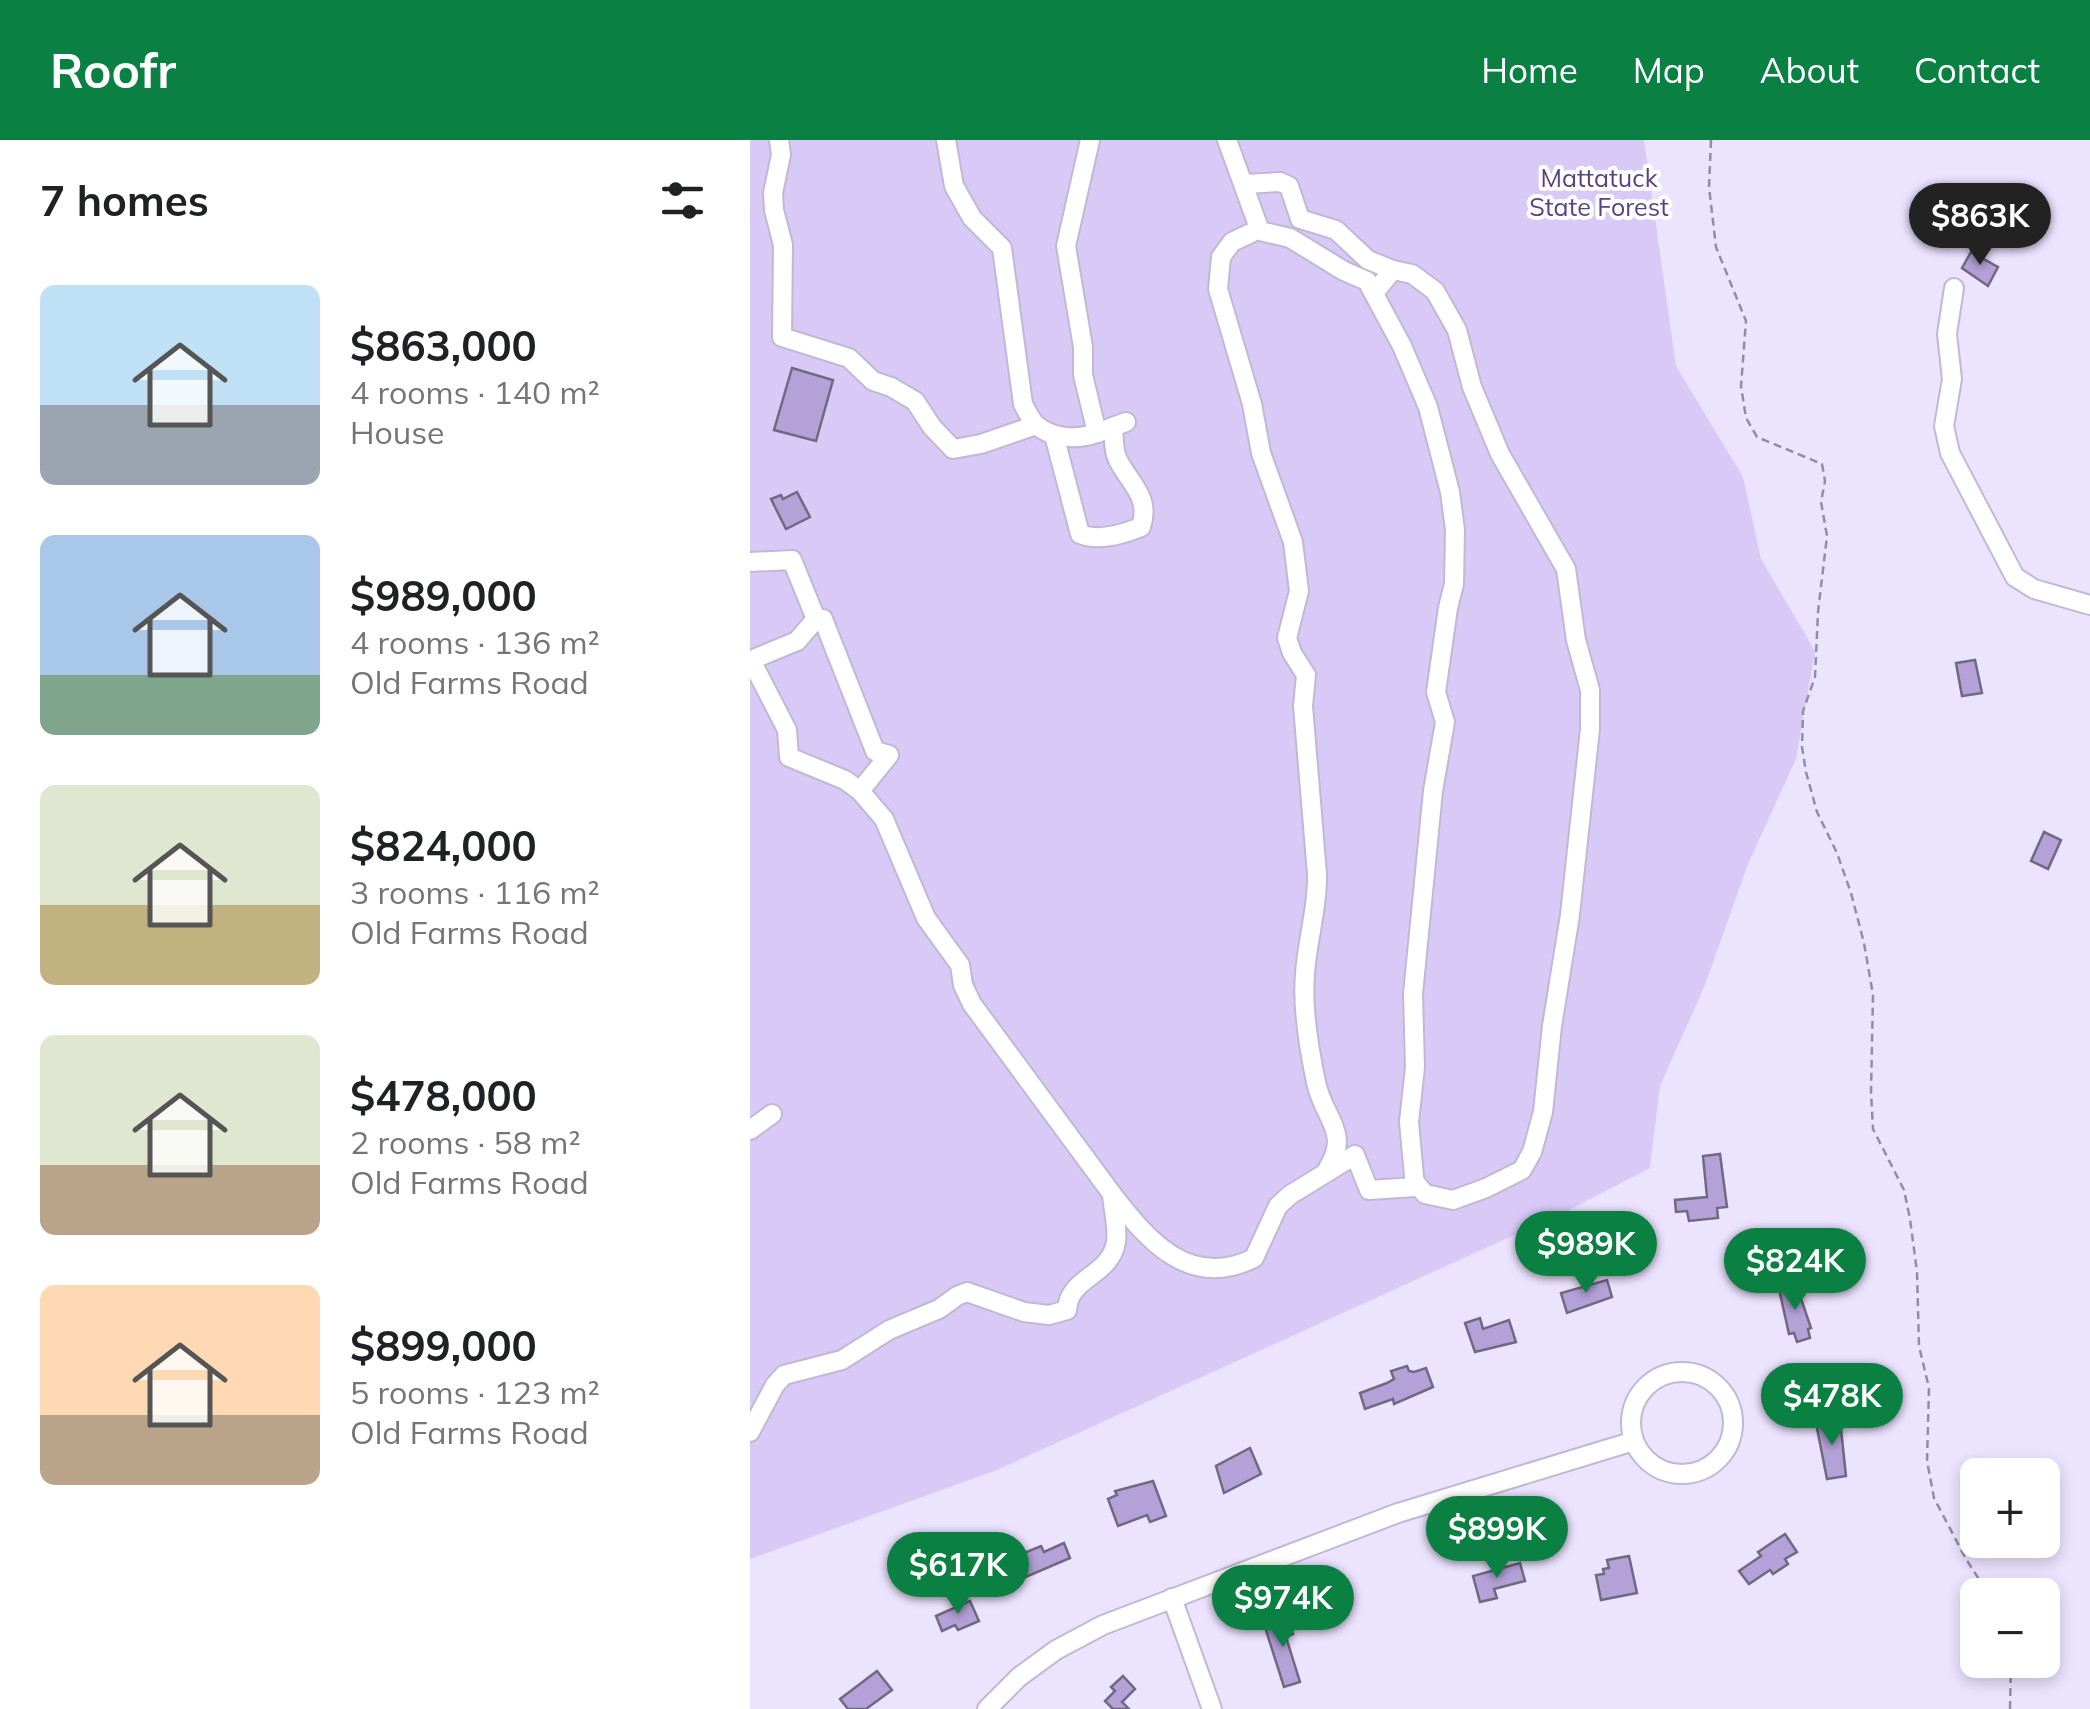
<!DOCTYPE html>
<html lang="en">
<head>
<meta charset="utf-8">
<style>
  :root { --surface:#fff; --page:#f2f2f2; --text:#202124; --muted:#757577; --accent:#0b8043 }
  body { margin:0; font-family:Mulish,sans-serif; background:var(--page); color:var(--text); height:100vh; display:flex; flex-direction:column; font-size:38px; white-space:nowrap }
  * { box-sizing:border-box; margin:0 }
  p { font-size:32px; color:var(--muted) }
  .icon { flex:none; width:55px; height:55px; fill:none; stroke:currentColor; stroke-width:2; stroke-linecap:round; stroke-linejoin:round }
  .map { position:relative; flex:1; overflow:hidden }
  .details { display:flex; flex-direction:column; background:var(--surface); width:750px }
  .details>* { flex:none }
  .fabs { position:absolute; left:1210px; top:1318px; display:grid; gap:20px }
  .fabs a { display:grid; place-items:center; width:100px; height:100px; border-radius:15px; background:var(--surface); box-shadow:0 5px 15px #0003; font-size:50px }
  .price { position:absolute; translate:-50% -85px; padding:0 22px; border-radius:35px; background:var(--accent); color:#fff; font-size:32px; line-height:65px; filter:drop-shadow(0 2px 5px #0008) }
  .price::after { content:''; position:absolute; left:50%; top:60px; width:30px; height:22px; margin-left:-15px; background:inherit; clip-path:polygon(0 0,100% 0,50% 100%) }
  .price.current { background:#222; color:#fff }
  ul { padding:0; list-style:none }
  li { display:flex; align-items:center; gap:30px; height:250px; padding:0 40px }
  li span { display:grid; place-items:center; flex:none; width:280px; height:200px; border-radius:15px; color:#555 }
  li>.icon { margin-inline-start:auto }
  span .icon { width:120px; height:120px; fill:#fffc; stroke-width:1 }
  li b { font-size:42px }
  h2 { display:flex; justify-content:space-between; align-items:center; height:120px; padding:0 40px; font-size:42px }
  header { display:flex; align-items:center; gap:60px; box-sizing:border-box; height:140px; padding:0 50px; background:var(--accent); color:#fff }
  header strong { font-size:48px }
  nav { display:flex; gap:55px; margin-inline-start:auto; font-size:35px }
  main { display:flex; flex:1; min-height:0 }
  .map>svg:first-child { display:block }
  .green { fill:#d9c9f7 }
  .building { fill:#b4a1d7; stroke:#716881; stroke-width:2.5 }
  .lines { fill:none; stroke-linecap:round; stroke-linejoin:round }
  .minor-casing { stroke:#c2b8d4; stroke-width:22 }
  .path { stroke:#948da1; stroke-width:2.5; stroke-dasharray:8 5; stroke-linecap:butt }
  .minor { stroke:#fff; stroke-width:18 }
  .labels { text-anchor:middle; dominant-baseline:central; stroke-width:8; stroke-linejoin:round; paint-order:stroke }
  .park-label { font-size:25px; fill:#5b4083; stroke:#fff }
</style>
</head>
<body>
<header>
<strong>Roofr</strong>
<nav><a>Home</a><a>Map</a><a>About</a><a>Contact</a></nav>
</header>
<main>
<section class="details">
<h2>7 homes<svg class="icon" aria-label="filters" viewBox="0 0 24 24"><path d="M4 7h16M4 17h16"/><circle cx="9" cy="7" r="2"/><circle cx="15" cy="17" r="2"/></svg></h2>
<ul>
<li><span style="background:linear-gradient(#bfe0f5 60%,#9aa5b1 0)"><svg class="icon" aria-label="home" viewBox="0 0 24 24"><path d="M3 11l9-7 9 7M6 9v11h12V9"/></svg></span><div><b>$863,000</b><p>4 rooms · 140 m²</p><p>House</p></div></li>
<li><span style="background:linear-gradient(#a9c7e8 70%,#7fa58c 0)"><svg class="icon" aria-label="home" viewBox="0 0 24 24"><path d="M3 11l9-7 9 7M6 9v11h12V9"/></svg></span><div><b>$989,000</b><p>4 rooms · 136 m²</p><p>Old Farms Road</p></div></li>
<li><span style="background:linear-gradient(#dfe7d0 60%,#c2b280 0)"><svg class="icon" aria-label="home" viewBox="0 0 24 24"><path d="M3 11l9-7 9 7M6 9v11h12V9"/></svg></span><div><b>$824,000</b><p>3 rooms · 116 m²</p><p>Old Farms Road</p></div></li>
<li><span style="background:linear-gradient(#dfe7d0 65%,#b9a48a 0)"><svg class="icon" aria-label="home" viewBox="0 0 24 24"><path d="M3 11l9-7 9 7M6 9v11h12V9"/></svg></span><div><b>$478,000</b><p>2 rooms · 58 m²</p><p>Old Farms Road</p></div></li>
<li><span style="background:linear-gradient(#ffd9b3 65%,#b9a48a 0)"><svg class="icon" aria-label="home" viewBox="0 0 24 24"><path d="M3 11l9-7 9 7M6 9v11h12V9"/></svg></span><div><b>$899,000</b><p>5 rooms · 123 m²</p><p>Old Farms Road</p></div></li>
</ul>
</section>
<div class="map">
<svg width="1340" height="1569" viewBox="0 0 1340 1569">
  <rect width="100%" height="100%" fill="#ece3ff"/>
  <!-- green -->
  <path class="green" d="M0 0H894L926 226 993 337 1011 419 1065 511 1046 619 998 724 955 845 910 946 900 1028 817 1071 247 1330 0 1419Z"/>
  <!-- building -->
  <g class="building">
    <path d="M1221 112 1248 127 1238 146 1212 128Z"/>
    <path d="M42 228 83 240 66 301 24 290Z"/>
    <path d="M47 352 60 377 36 389 21 359 31 355 33 359Z"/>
    <path d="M1225 520 1232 553 1212 556 1206 523Z"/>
    <path d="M1294 692 1311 700 1298 729 1281 721Z"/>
    <path d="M970 1014 977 1067 967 1068 968 1078 939 1081 937 1071 926 1072 925 1060 957 1057 953 1016Z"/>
    <path d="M857 1140 862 1157 817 1173 811 1153Z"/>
    <path d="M1046 1144 1061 1188 1058 1189 1060 1198 1047 1202 1044 1193 1039 1194 1029 1149Z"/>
    <path d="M730 1178 733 1189 759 1180 766 1202 725 1212 715 1183Z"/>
    <path d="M657 1226 659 1231 664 1232 676 1228 683 1247 644 1264 643 1259 615 1269 610 1253 637 1243 644 1239 641 1231Z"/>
    <path d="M1090 1280 1096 1336 1077 1339 1066 1283Z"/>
    <path d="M500 1308 511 1334 474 1353 466 1326Z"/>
    <path d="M403 1341 416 1376 400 1382 397 1375 368 1386 358 1359 367 1355 365 1351Z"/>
    <path d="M1035 1394 1047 1412 1035 1419 1038 1424 1023 1434 1020 1430 999 1444 989 1431 1011 1416 1008 1412Z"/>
    <path d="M314 1403 320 1418 264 1442 255 1421 291 1406 294 1412Z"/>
    <path d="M879 1416 887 1453 851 1460 846 1435 854 1434 853 1429 859 1428 857 1420Z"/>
    <path d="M770 1423 775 1441 744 1449 747 1458 730 1462 723 1436Z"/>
    <path d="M220 1461 229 1481 208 1490 205 1485 192 1491 186 1476Z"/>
    <path d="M537 1476 543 1494 536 1497 550 1542 534 1547 514 1484Z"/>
    <path d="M127 1531 142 1550 116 1569H98L90 1559Z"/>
    <path d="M373 1536 385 1549 372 1562 379 1569H363L355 1561 365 1551 361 1547Z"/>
  </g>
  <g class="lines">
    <defs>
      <g id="minor">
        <path d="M29 0 31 15 23 53 24 70 33 105 32 197 99 218 123 241 141 247 165 261 182 287 203 309 231 304 286 285"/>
        <path d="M196 0 204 46 222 78 252 108 273 264C276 270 281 280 286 285 303 299 327 300 347 293"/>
        <path d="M340 0 316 106 333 207V235L347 293 376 282"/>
        <path d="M494 44 530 42 539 46 550 79 586 90 618 120 643 130 624 153"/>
        <path d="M501 93 482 102 471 117 468 149 502 264 511 313 543 402 549 451 537 498 542 513 556 535 553 566 567 734C568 768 557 800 555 834 552 868 559 909 566 942 573 978 601 992 578 1028"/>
        <path d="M643 130 662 134 685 151 707 190 722 247 750 314 816 429 826 500 840 550V589L820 775 802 886 793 972 782 1012 772 1030 736 1048 703 1060 675 1054 665 1042"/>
        <path d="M1204 148 1197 194 1202 239 1194 286 1200 313 1265 437 1284 449 1340 465"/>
        <path d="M304 295 330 394C348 402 373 394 391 387 401 357 380 344 368 320 363 311 364 297 363 287"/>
        <path d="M0 422 42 420 66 479 47 501 6 518 3 524 37 590 39 617 95 640 110 651 134 679 176 778 210 825 213 845 222 864 362 1054C363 1069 368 1087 366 1102 360 1137 319 1136 317 1170L299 1175 274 1172 217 1152 207 1156 189 1169 139 1190 92 1220 34 1235 25 1245 0 1292"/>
        <path d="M66 479H73L125 611 139 615 110 651"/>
        <path d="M0 990 22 974"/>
        <path d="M362 1054C398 1101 440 1150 504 1118L528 1066 540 1055 605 1015 619 1050 665 1047 659 982 665 927 663 854 683 651 695 582 686 552 698 468 704 444 705 390 700 352 678 267 652 206 617 141 594 131 540 98 510 91 477 0"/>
        <circle cx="932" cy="1283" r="51"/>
        <path d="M422 1458 462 1569"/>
        <path d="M237 1569 269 1537 306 1510 353 1485 648 1373 884 1301"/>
      </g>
    </defs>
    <!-- minor casing -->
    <use href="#minor" class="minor-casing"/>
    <!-- path -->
    <g class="path">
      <path d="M961 0 959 47 966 107 996 181 991 246 996 278 1007 297 1072 324 1075 341 1071 362 1077 396 1068 472 1065 537 1053 571 1052 607 1056 632 1067 672 1087 713 1101 753 1114 803 1123 855 1121 952 1123 989 1154 1050 1160 1079 1167 1132 1169 1206 1179 1248 1177 1321 1184 1358 1216 1419 1239 1455"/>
      <path d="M1260 1569 1261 1520"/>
    </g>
    <!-- minor -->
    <use href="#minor" class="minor"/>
  </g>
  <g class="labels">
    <!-- park labels -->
    <g class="park-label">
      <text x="849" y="37">Mattatuck<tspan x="849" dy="29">State Forest</tspan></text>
    </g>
  </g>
</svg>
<div class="fabs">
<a>+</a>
<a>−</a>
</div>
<b class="price current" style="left:1230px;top:128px">$863K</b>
<b class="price" style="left:836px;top:1156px">$989K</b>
<b class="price" style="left:1045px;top:1173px">$824K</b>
<b class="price" style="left:1082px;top:1308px">$478K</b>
<b class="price" style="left:747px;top:1441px">$899K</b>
<b class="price" style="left:208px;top:1477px">$617K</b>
<b class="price" style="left:533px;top:1510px">$974K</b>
</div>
</main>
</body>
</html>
